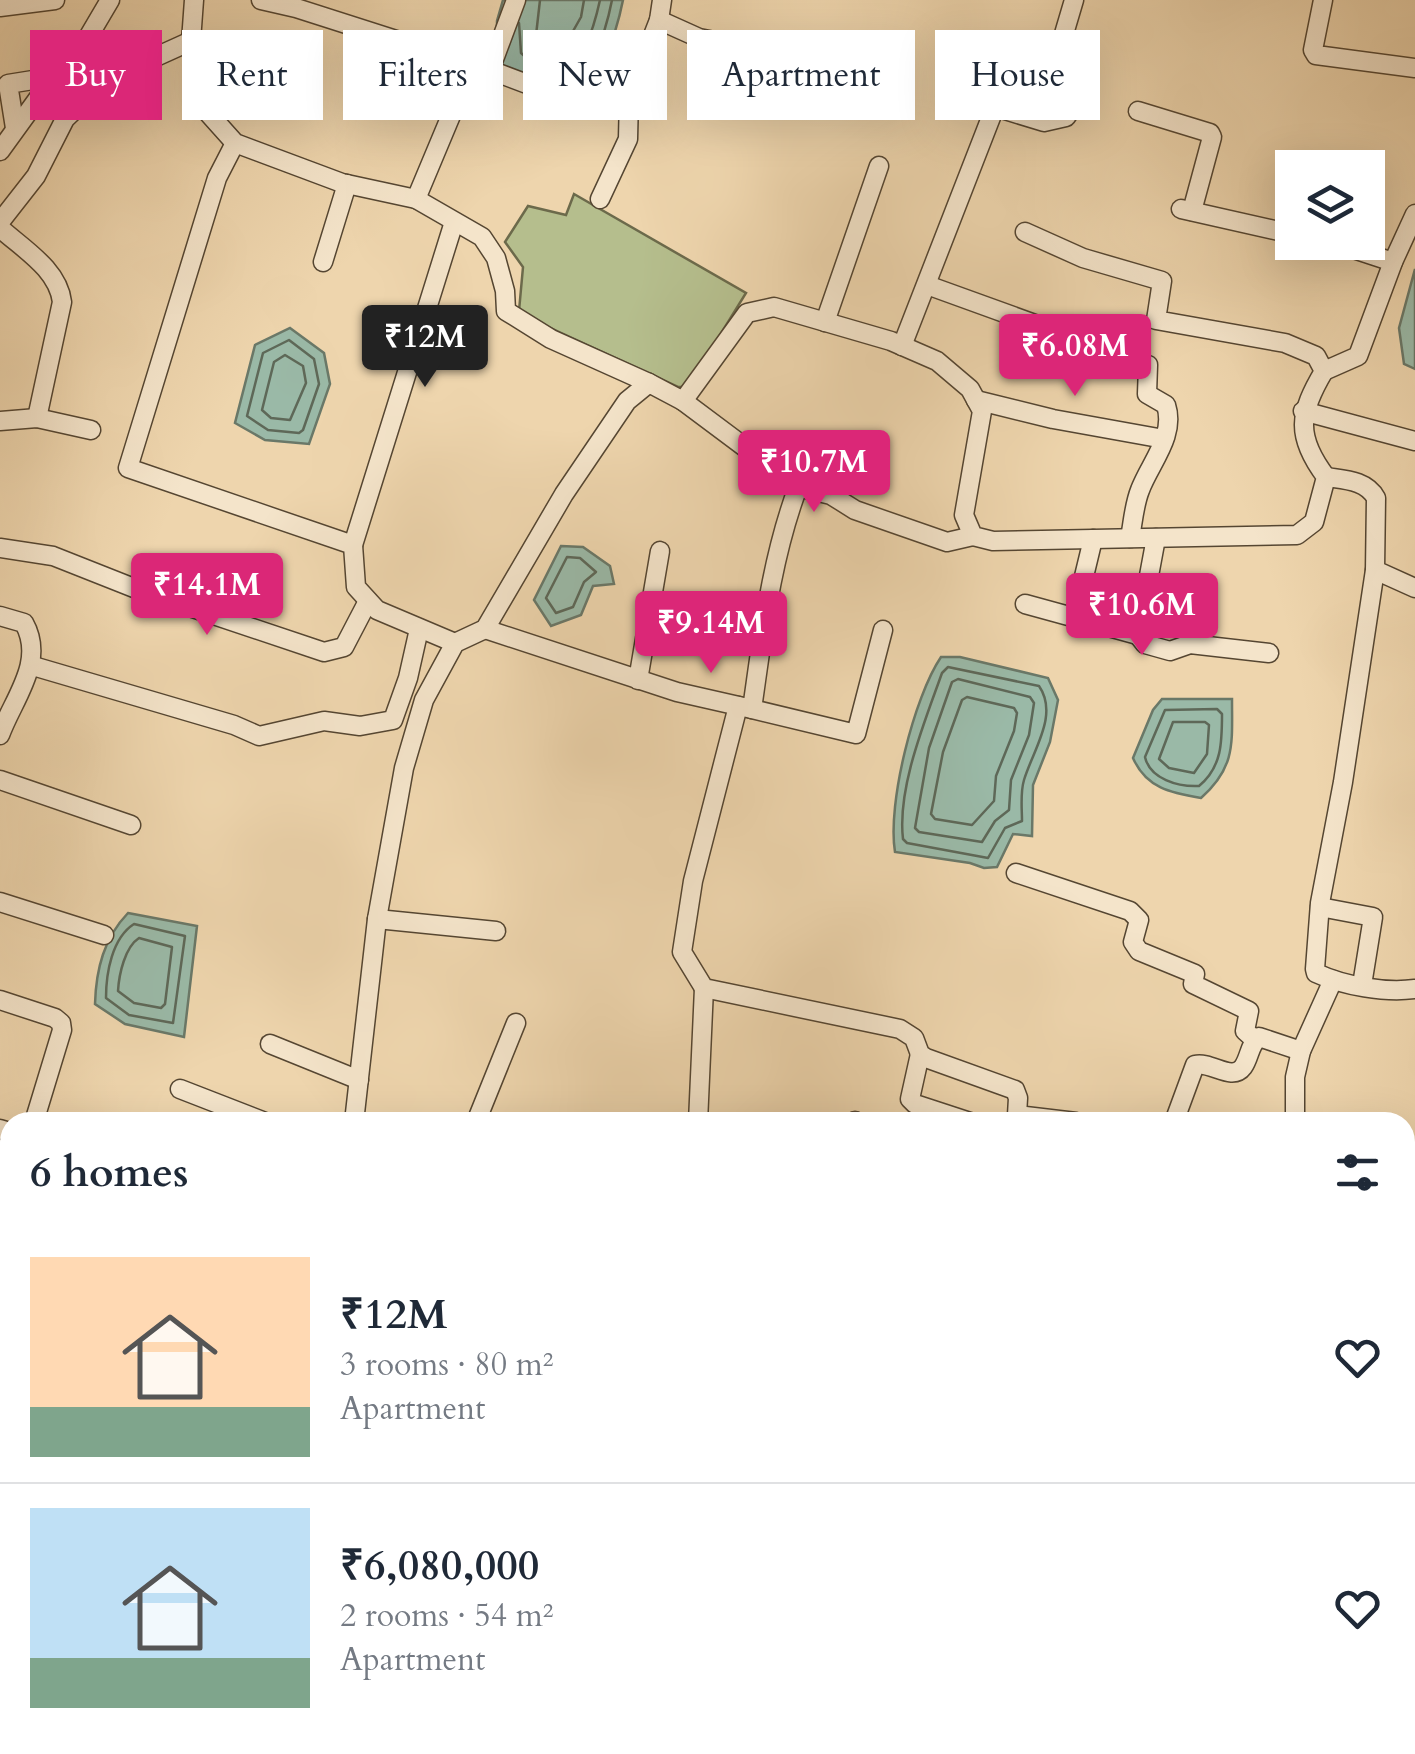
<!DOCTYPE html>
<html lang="en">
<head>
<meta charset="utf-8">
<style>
  :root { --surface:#fff; --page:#f6f6f7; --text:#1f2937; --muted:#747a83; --line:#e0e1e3; --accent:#db2777 }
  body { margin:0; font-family:Cardo,serif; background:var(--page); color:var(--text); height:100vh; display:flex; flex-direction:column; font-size:38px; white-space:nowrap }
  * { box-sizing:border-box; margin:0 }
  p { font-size:32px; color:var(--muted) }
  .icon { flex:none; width:55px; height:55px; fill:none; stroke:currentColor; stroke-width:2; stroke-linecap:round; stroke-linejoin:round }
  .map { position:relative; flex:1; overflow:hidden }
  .sheet { position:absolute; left:0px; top:1112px; width:1415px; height:642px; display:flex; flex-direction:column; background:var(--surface); border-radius:30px 30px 0 0; box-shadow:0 10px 40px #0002 }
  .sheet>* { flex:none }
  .top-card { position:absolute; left:30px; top:30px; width:1355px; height:90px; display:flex; gap:20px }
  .fabs { position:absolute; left:1275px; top:150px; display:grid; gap:20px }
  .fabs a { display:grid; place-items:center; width:110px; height:110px; border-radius:0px; background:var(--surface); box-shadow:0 10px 40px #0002; font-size:50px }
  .price { position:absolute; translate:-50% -85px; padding:0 22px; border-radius:10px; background:var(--accent); color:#fff; font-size:32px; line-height:65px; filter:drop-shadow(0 2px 5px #0008) }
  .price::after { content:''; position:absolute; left:50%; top:60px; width:30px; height:22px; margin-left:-15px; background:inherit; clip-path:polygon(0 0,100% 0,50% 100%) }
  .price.active { background:#222; color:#fff }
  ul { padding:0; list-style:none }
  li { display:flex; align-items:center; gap:30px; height:250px; padding:0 30px }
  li+li { border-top:2px solid var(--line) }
  li span { display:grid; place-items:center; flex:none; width:280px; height:200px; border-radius:0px; color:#555 }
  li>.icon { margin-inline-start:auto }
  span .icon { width:120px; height:120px; fill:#fffc; stroke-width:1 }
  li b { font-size:42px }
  h2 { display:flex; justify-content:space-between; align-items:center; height:120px; padding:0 30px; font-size:42px }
  .tag { padding:0 35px; border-radius:0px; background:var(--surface); box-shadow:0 10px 40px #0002; font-size:35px; line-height:90px }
  .tag.active { background:var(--accent); color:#fff }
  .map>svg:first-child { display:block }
  .green { fill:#b5be8d; stroke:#6c6a4b; stroke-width:2.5 }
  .water { fill:#9ab9a7; stroke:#6a7868; stroke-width:2.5 }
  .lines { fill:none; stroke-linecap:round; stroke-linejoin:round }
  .shore { stroke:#5e6858; stroke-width:2.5 }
  .minor-casing { stroke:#554632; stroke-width:21 }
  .minor { stroke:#f4e4ca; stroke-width:18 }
</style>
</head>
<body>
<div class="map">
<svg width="1415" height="1754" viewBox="0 0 1415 1754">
  <rect width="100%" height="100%" fill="#eed5ad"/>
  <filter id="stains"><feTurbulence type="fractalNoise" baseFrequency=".002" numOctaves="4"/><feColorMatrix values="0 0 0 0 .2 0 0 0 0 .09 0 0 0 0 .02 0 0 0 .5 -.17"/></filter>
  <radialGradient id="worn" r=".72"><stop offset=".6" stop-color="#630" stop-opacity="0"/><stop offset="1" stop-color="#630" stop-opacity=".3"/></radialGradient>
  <!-- green -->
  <path class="green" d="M574 194 746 293 688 387H678L537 322 519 311 523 267 505 242 528 206 566 215Z"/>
  <!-- water -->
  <g class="water">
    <path d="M503 0H623C615 40 602 74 569 99L525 86 497 62V21Z"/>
    <path d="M797 34C814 37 824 45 832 61L826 72 843 87 834 99 805 91 787 106 771 92 782 53Z"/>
    <path d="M1415 269V369L1404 364 1399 328Z"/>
    <path d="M290 328 324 353 330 384 309 444 265 440 235 423 255 345Z"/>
    <path d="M561 546 583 547 610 566 614 584 593 586 581 615 551 626 534 600Z"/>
    <path d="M941 657H960L1048 678 1058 700 1050 742 1033 785 1032 836 1013 834 997 867 984 868 970 863 895 852C887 804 914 697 941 657Z"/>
    <path d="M1162 699H1232C1232 743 1236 767 1201 798 1171 793 1146 788 1133 758L1153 710Z"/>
    <path d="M128 913 197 926 184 1037 125 1024 95 1004C96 969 104 938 128 913Z"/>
  </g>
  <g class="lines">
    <!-- shore -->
    <g class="shore">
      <path d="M540 0 535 44 543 52 559 56 581 17 584 0"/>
      <path d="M519 23 521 53 536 66 565 73C585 59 595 23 600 0"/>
      <path d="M800 46H806L818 56 817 79 787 90 784 85 791 58Z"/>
      <path d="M568 87C594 69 606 31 612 0"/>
      <path d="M289 340 314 359 319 384 303 430 299 433 268 430 247 416 263 353Z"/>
      <path d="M285 355 303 366 306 383 290 420 271 418 262 410 274 362Z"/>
      <path d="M567 557 580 558 596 572 584 582 573 607 556 613 546 598Z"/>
      <path d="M948 667 1039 686C1059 715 1033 750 1024 780 1020 793 1022 808 1022 821L1005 828 988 858 907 843 903 839C897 788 925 721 942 673Z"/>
      <path d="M958 679 1030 697 1034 703 1029 735 1011 780 1009 810 995 821 982 842 919 832 915 828 929 748 952 682Z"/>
      <path d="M967 697 1014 708 1017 713 1014 731 996 776 994 801 972 825 935 819 931 814 943 752 962 700Z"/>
      <path d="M1217 709 1222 714C1222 742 1222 767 1199 786 1178 787 1150 779 1145 757L1165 710Z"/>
      <path d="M1173 722H1205L1209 725 1207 754 1194 773 1169 768 1159 759Z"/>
      <path d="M134 924 185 936 173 1023 129 1015 106 998C106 973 112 938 134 924Z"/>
      <path d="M139 938 172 947 165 1004 161 1008 134 1003 118 991C119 974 125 947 139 938Z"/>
    </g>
    <defs>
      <g id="minor">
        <path d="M194 0 191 41 201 105 235 143 342 183 416 199 482 237 496 258 505 291 506 311 551 339 649 383"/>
        <path d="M261 0 296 8 490 70 465 82 416 199"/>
        <path d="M516 0 490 70 588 107"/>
        <path d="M1323 0 1313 50 1316 55 1415 68"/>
        <path d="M0 7 55 0"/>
        <path d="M659 20 699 38 771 52"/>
        <path d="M107 79 77 56 110 0"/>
        <path d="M1138 111 1210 133 1212 137 1192 211"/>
        <path d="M15 128 8 84 58 76"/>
        <path d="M235 143 217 178 128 468 353 545 356 587 377 610 455 643"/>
        <path d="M0 151 42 93 77 56"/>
        <path d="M600 199 628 139 629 97 659 20 662 0"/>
        <path d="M1181 209 1292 234"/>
        <path d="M0 222 36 176 65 119 107 79 191 41"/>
        <path d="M0 228C23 249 58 269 62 302L37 418"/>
        <path d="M1332 242 1393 262"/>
        <path d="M323 262 347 184"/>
        <path d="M927 285 1148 365 1147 394 1166 405C1176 436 1150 463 1140 490 1134 505 1133 522 1130 538"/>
        <path d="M825 322 879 166"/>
        <path d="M902 346 995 107 1044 122 1066 117 1077 101 1084 76 1061 44 1074 0"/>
        <path d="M1324 371 1358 356 1393 262 1415 214"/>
        <path d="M976 400 1053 419 1164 439"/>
        <path d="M683 401 798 487 831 495 855 510 947 542 973 536"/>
        <path d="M1303 411 1415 441"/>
        <path d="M0 421 37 418 91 430"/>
        <path d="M1326 477C1345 480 1366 480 1376 498L1375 570 1415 588"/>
        <path d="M353 545 454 222"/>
        <path d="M0 548 53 556 139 590 324 652 344 647 368 601"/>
        <path d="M1375 570 1343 782 1320 903 1315 969 1316 973C1344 986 1385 993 1415 989"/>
        <path d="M1025 604 1138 635 1156 538"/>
        <path d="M0 616 24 623C46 662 13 699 0 735"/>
        <path d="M1074 618 1093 539"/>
        <path d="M485 629 677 692 752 709C763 633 771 559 798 487"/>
        <path d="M1138 635 1145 644 1170 651 1190 644 1269 653"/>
        <path d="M33 666 234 725 259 736 324 721 360 726 393 720 408 678 419 629"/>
        <path d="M638 680 660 551"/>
        <path d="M738 706 693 881 682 952 704 988 900 1029 914 1038 920 1054 926 1058 1015 1090 1018 1098 1017 1115 1076 1122"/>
        <path d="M752 709 856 734 883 630"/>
        <path d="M0 780 131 825"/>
        <path d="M1016 873 1130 911 1139 920 1133 942 1139 951 1195 974 1193 984 1249 1011 1245 1031 1255 1040"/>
        <path d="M0 902 104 935"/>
        <path d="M1320 907 1373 917 1362 985"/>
        <path d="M377 919 496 931"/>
        <path d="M0 1000 55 1018 61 1023 62 1030 34 1122"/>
        <path d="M270 1044 359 1080"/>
        <path d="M920 1054 910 1099 915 1104 970 1122"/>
        <path d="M180 1089 265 1122"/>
        <path d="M354 1122 377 919 404 768 424 700 455 643 485 629 564 494 627 401 649 383 683 401 747 313 774 307 891 341 937 361 970 389 982 411 964 515 973 536 993 541 1297 535 1314 522 1326 477C1295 436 1299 413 1324 371L1316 356 1285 343 1156 320 1162 281 1083 258 1025 232"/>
        <path d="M476 1122 516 1023"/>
        <path d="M698 1122 704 988"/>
        <path d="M854 1122 855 1121"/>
        <path d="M1174 1122 1195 1065C1211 1061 1232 1082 1243 1067 1250 1057 1249 1045 1259 1037L1301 1051"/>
        <path d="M1295 1122V1077L1301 1051 1333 980"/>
        <path d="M0 1129 10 1132"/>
        <path d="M0 1256 10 1259"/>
        <path d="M0 1363 10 1366"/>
        <path d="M1405 1568 1415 1570"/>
        <path d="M0 1615 10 1618"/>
        <path d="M0 1720 10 1723"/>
        <path d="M770 1745 794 1754"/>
        <path d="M65 1754 66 1745"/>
        <path d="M226 1754 228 1745"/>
        <path d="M361 1754 363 1745"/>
        <path d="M988 1754 990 1745"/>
        <path d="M1275 1754 1277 1745"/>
        <path d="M1369 1754 1371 1745"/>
      </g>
    </defs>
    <!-- minor casing -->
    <use href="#minor" class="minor-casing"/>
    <!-- minor -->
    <use href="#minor" class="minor"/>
  </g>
  <rect width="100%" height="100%" filter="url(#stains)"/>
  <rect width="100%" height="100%" fill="url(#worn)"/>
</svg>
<div class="fabs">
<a><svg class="icon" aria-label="layers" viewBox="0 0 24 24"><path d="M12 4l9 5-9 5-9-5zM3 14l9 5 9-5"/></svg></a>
</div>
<b class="price active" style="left:425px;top:390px">₹12M</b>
<b class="price" style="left:1075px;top:399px">₹6.08M</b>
<b class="price" style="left:814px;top:515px">₹10.7M</b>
<b class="price" style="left:207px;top:638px">₹14.1M</b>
<b class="price" style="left:1142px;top:658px">₹10.6M</b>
<b class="price" style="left:711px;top:676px">₹9.14M</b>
<div class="top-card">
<a class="tag active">Buy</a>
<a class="tag">Rent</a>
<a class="tag">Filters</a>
<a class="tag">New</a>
<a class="tag">Apartment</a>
<a class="tag">House</a>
</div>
<section class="sheet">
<h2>6 homes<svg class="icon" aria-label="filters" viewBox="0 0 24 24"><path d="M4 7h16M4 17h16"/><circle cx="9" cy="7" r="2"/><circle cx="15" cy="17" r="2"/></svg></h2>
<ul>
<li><span style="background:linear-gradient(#ffd9b3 75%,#7fa58c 0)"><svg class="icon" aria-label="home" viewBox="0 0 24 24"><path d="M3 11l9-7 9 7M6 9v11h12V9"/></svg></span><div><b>₹12M</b><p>3 rooms · 80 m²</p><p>Apartment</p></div><svg class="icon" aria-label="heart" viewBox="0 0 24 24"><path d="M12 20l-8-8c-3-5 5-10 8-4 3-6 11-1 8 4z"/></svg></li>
<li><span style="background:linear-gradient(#bfe0f5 75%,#7fa58c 0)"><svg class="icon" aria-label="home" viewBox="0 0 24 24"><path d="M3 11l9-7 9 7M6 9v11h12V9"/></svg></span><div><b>₹6,080,000</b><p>2 rooms · 54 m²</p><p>Apartment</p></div><svg class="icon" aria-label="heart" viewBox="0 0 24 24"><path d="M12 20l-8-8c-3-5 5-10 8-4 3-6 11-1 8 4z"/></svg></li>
</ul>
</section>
</div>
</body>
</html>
